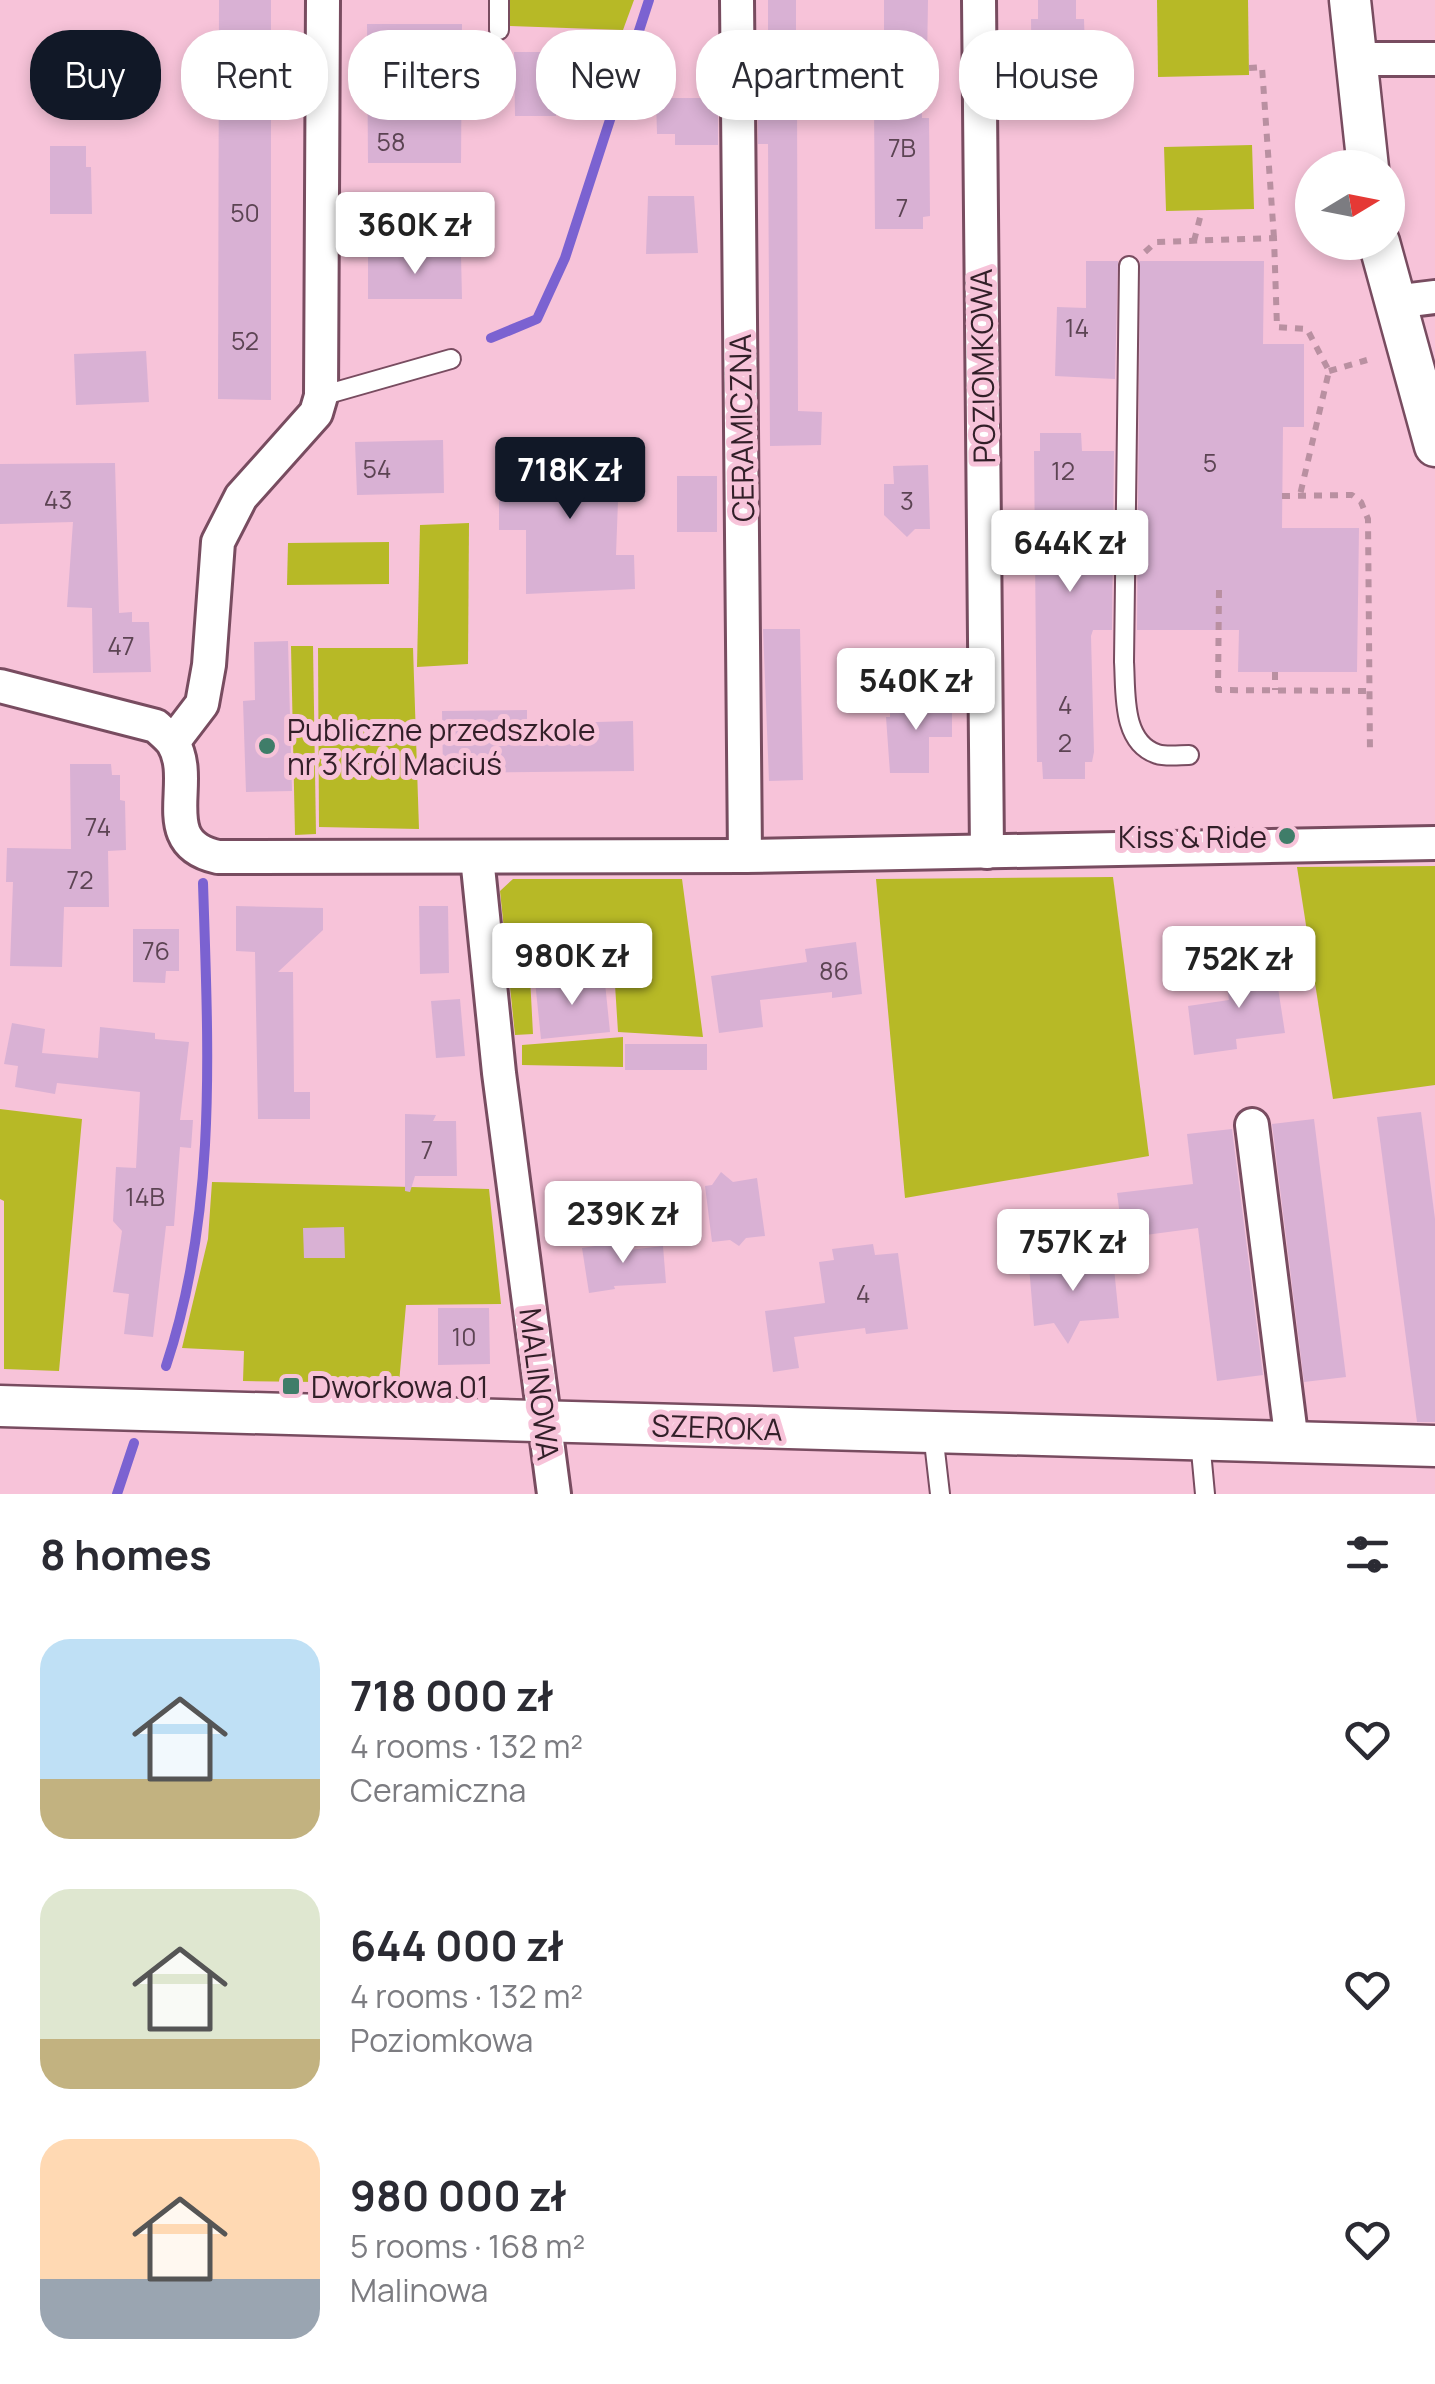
<!DOCTYPE html>
<html lang="en">
<head>
<meta charset="utf-8">
<style>
  :root { --surface:#fff; --page:#f2f2f3; --text:#2b2b33; --muted:#7c7c81; --accent:#111827 }
  body { margin:0; font-family:Manrope,sans-serif; background:var(--page); color:var(--text); height:100vh; display:flex; flex-direction:column; font-size:38px; white-space:nowrap }
  * { box-sizing:border-box; margin:0 }
  p { font-size:32px; color:var(--muted) }
  .icon { flex:none; width:55px; height:55px; fill:none; stroke:currentColor; stroke-width:2; stroke-linecap:round; stroke-linejoin:round }
  .map { position:relative; height:1494px; overflow:hidden }
  .side { display:flex; flex-direction:column; background:var(--surface); flex:1 }
  .side>* { flex:none }
  .guide { position:absolute; left:30px; top:30px; width:1375px; height:90px; display:flex; gap:20px }
  .needle { width:65px; rotate:80deg }
  .tools { position:absolute; left:1295px; top:150px; display:grid; gap:20px }
  .tools a { display:grid; place-items:center; width:110px; height:110px; border-radius:50%; background:var(--surface); box-shadow:0 5px 15px #0003; font-size:50px }
  .price { position:absolute; translate:-50% -85px; padding:0 22px; border-radius:10px; background:#fff; color:#222; font-size:32px; line-height:65px; filter:drop-shadow(0 2px 5px #0008) }
  .price::after { content:''; position:absolute; left:50%; top:60px; width:30px; height:22px; margin-left:-15px; background:inherit; clip-path:polygon(0 0,100% 0,50% 100%) }
  .price.on { background:var(--accent); color:#fff }
  ul { padding:0; list-style:none }
  li { display:flex; align-items:center; gap:30px; height:250px; padding:0 40px }
  li span { display:grid; place-items:center; flex:none; width:280px; height:200px; border-radius:30px; color:#555 }
  li>.icon { margin-inline-start:auto }
  span .icon { width:120px; height:120px; fill:#fffc; stroke-width:1 }
  li b { font-size:42px }
  h2 { display:flex; justify-content:space-between; align-items:center; height:120px; padding:0 40px; font-size:42px }
  .chip { padding:0 35px; border-radius:40px; background:var(--surface); box-shadow:0 5px 15px #0003; font-size:35px; line-height:90px }
  .chip.on { background:var(--accent); color:#fff }
  .map>svg:first-child { display:block }
  .green { fill:#b7b926 }
  .lines { fill:none; stroke-linecap:round; stroke-linejoin:round }
  .stream { stroke:#7b62d1; stroke-width:10 }
  .building { fill:#d9b1d4 }
  .service-casing { stroke:#784c60; stroke-width:22 }
  .minor-casing { stroke:#784c60; stroke-width:38 }
  .tertiary-casing { stroke:#784c60; stroke-width:45 }
  .path { stroke:#b990a1; stroke-width:6; stroke-dasharray:8 8; stroke-linecap:butt }
  .service { stroke:#fff; stroke-width:18 }
  .minor { stroke:#fff; stroke-width:32 }
  .tertiary { stroke:#fff; stroke-width:40 }
  .poi-dot { fill:#3f7d69; stroke:#f7c3d9; stroke-width:4 }
  .labels { text-anchor:middle; dominant-baseline:central; stroke-width:10; stroke-linejoin:round; paint-order:stroke }
  .number-label { font-size:25px; fill:#5c4453 }
  .street-label { font-size:30px; fill:#321f28; stroke:#f7c3d9 }
  .poi-label { font-size:30px; fill:#321f28; stroke:#f7c3d9; text-anchor:start }
</style>
</head>
<body>
<div class="map">
<svg width="1435" height="1494" viewBox="0 0 1435 1494">
  <rect width="100%" height="100%" fill="#f7c3d9"/>
  <!-- green -->
  <g class="green">
    <path d="M510 0H634L623 30 510 26Z"/>
    <path d="M1157 0H1248L1249 75 1158 77Z"/>
    <path d="M1252 145 1254 209 1166 211 1164 147Z"/>
    <path d="M469 523 468 664 417 667 420 525Z"/>
    <path d="M389 542V584L287 585 288 543Z"/>
    <path d="M291 646H313L316 834 295 835Z"/>
    <path d="M318 648H413L419 829 319 827Z"/>
    <path d="M1435 866V1085L1333 1099 1297 867Z"/>
    <path d="M1113 877 1149 1156 905 1198 876 879Z"/>
    <path d="M513 879H682L703 1037 618 1032 614 969 530 977 533 1034 515 1035 500 891Z"/>
    <path d="M623 1037V1067L522 1065V1045Z"/>
    <path d="M0 1109 82 1119 59 1371 4 1369V1201L0 1199Z"/>
    <path d="M212 1182 489 1189 501 1304 406 1305 399 1383 243 1381 244 1351 182 1348 208 1239Z"/>
  </g>
  <g class="lines">
    <!-- stream -->
    <g class="stream">
      <path d="M491 338 537 319 565 258 649 0"/>
      <path d="M166 1366C218 1210 208 1045 203 883"/>
      <path d="M117 1494 134 1443"/>
    </g>
  </g>
  <!-- building -->
  <g class="building">
    <path d="M219 0H271V400L218 399Z"/>
    <path d="M768 0H796V34L801 57 797 98 798 411 822 412 821 445 770 446 768 144H758V97H768Z"/>
    <path d="M884 0H928L927 63H920L922 118H929L930 216 923 217V229H875L874 107H884Z"/>
    <path d="M1038 0H1076V19H1084L1086 85 1084 94H1076L1077 112H1038V94L1032 95 1031 19H1038Z"/>
    <path d="M367 24H462L461 163H368Z"/>
    <path d="M103 34 102 112 71 111V93L55 92V35Z"/>
    <path d="M514 52H556V116H515Z"/>
    <path d="M656 98H718V145H675V134H657Z"/>
    <path d="M50 146H86V167H91L92 214H50Z"/>
    <path d="M648 196H694L698 253 646 254Z"/>
    <path d="M368 255H461L462 299H368Z"/>
    <path d="M1086 261H1118L1115 379 1055 376 1057 307 1086 308Z"/>
    <path d="M1140 261H1264L1263 344H1304V427H1283L1282 528H1359L1357 672H1238L1239 630H1137Z"/>
    <path d="M146 351 149 402 76 405 74 354Z"/>
    <path d="M1040 433H1081L1082 451H1114L1112 630H1093L1091 636 1094 752 1092 762H1085V779H1043L1042 762H1037L1034 451H1040Z"/>
    <path d="M443 440 444 493 357 495 355 442Z"/>
    <path d="M577 455H623L624 466 640 465V496H624V501H618L616 555H634L635 589 526 594V530H499V465L577 464Z"/>
    <path d="M115 463 119 613 132 612V622H149L151 672 93 673 92 608 67 607 73 522 0 524V464Z"/>
    <path d="M928 465 930 529H915L907 537 884 515V484H894L893 466Z"/>
    <rect x="677" y="476" width="40" height="56"/>
    <path d="M763 629H800L803 780 769 781Z"/>
    <path d="M288 641 292 791 246 792 243 701 255 700 254 642Z"/>
    <path d="M952 700V737H929V773H890L886 717H890V701Z"/>
    <path d="M527 710V724L633 721 634 771 443 773 442 711Z"/>
    <path d="M70 764H111L112 775H120V800L125 801 126 850 108 851 109 907H64L62 967 10 966 13 882H6L7 848 71 849Z"/>
    <path d="M236 906 323 908V930L278 972H293L294 1092H310V1119H258L255 952 236 951Z"/>
    <path d="M419 906H448L449 973 420 974Z"/>
    <path d="M133 929H179V971H166L165 983 133 982Z"/>
    <path d="M856 942 862 994 832 998V992L760 1000 763 1027 719 1033 711 976 807 962 805 949Z"/>
    <path d="M1274 962 1285 1033 1236 1039 1237 1049 1194 1055 1188 1006 1229 1000 1224 969Z"/>
    <path d="M587 976 588 984 605 983 610 1032 541 1039 535 981Z"/>
    <path d="M460 999 465 1056 436 1058 431 1001Z"/>
    <path d="M12 1023 45 1029 42 1053 98 1058 100 1027 155 1033V1039L189 1042 180 1120H193L191 1148 180 1147 174 1226H166L153 1337 124 1334 129 1294 113 1292 122 1231 113 1221 116 1167 136 1168 140 1092 57 1083 55 1094 15 1087 18 1066 4 1064Z"/>
    <rect x="625" y="1044" width="82" height="26"/>
    <path d="M1421 1112 1435 1219V1422H1417L1377 1117Z"/>
    <path d="M405 1114 436 1115 433 1121H456L457 1176H415L410 1192 405 1191Z"/>
    <path d="M1314 1119 1346 1377 1304 1382 1272 1124Z"/>
    <path d="M1232 1129 1263 1375 1217 1381 1198 1228 1123 1238 1117 1193 1193 1184 1187 1134Z"/>
    <path d="M721 1172 733 1182 757 1178 765 1236 746 1238 739 1246 730 1240 712 1242 705 1186 712 1185Z"/>
    <path d="M344 1227 345 1258H304L303 1228Z"/>
    <path d="M628 1241 629 1250 663 1246 666 1283 614 1286 615 1289 589 1293 582 1248Z"/>
    <path d="M873 1244 875 1255 898 1253 908 1329 866 1334 865 1328 794 1337 799 1368 773 1372 765 1311 825 1303 819 1262 834 1260 832 1249Z"/>
    <path d="M1113 1258 1119 1318 1080 1321 1068 1344 1054 1323 1034 1326 1029 1266Z"/>
    <path d="M438 1308H489L490 1364 438 1365Z"/>
  </g>
  <g class="lines">
    <defs>
      <g id="service">
        <path d="M499 0V30"/>
        <path d="M323 209 473 207"/>
        <path d="M1129 266 1124 662C1126 691 1121 742 1157 754 1166 757 1180 755 1189 755"/>
        <path d="M321 396 451 359"/>
        <path d="M933 1433 940 1494"/>
        <path d="M1200 1440 1205 1494"/>
      </g>
      <g id="minor">
        <path d="M737 0 745 856"/>
        <path d="M979 0 987 852"/>
        <path d="M1355 59H1435"/>
        <path d="M1394 302 1435 297"/>
        <path d="M0 686 156 726C161 731 169 737 173 743 197 782 153 843 218 857L745 856 1435 843"/>
        <path d="M173 742 202 704 209 665 218 542 241 497 316 413 321 396 323 0"/>
        <path d="M477 857 499 1073 554 1494"/>
        <path d="M1252 1125 1292 1443"/>
      </g>
      <g id="tertiary">
        <path d="M1350 0 1368 168"/>
        <path d="M1379 242 1435 446"/>
        <path d="M0 1406 1435 1446"/>
      </g>
    </defs>
    <!-- service casing -->
    <use href="#service" class="service-casing"/>
    <!-- minor casing -->
    <use href="#minor" class="minor-casing"/>
    <!-- tertiary casing -->
    <use href="#tertiary" class="tertiary-casing"/>
    <!-- path -->
    <g class="path">
      <path d="M1249 68 1262 67 1274 238"/>
      <path d="M1194 241 1202 210"/>
      <path d="M1145 252 1156 242 1274 238 1277 327 1307 329 1329 371 1300 495"/>
      <path d="M1329 371 1367 360"/>
      <path d="M1282 496 1352 495 1361 502 1368 519 1370 753"/>
      <path d="M1219 590 1218 690 1370 691"/>
      <path d="M1275 672V690"/>
    </g>
    <!-- service -->
    <use href="#service" class="service"/>
    <!-- minor -->
    <use href="#minor" class="minor"/>
    <!-- tertiary -->
    <use href="#tertiary" class="tertiary"/>
  </g>
  <!-- markers -->
  <g class="poi-dot">
    <circle cx="267" cy="746" r="10"/>
    <circle cx="1287" cy="836" r="10"/>
    <rect x="281" y="1376" width="20" height="20" rx="5"/>
  </g>
  <g class="labels">
    <!-- number labels -->
    <g class="number-label">
      <text x="391" y="141">58</text>
      <text x="902" y="147">7B</text>
      <text x="902" y="207">7</text>
      <text x="245" y="212">50</text>
      <text x="1077" y="327">14</text>
      <text x="245" y="340">52</text>
      <text x="1210" y="462">5</text>
      <text x="377" y="468">54</text>
      <text x="1063" y="470">12</text>
      <text x="58" y="499">43</text>
      <text x="907" y="500">3</text>
      <text x="121" y="645">47</text>
      <text x="1065" y="704">4</text>
      <text x="1065" y="742">2</text>
      <text x="98" y="826">74</text>
      <text x="80" y="879">72</text>
      <text x="156" y="950">76</text>
      <text x="834" y="970">86</text>
      <text x="427" y="1149">7</text>
      <text x="145" y="1196">14B</text>
      <text x="863" y="1293">4</text>
      <text x="464" y="1336">10</text>
    </g>
    <!-- street labels -->
    <g class="street-label">
      <text transform="translate(982 366) rotate(-91)">POZIOMKOWA</text>
      <text transform="translate(741 428) rotate(-91)">CERAMICZNA</text>
      <text transform="translate(540 1384) rotate(83)">MALINOWA</text>
      <text transform="translate(717 1427) rotate(2)">SZEROKA</text>
    </g>
    <!-- poi labels -->
    <g class="poi-label">
      <text x="287" y="729">Publiczne przedszkole<tspan x="287" dy="34">nr 3 Król Maciuś</tspan></text>
      <text x="1267" y="836" text-anchor="end">Kiss &amp; Ride</text>
      <text x="311" y="1386">Dworkowa 01</text>
    </g>
  </g>
</svg>
<div class="tools">
<a><svg class="needle" viewBox="-14 -14 28 28"><path d="M0-13l5 13h-10z" fill="#e53935"/><path d="M0 13l5-13h-10z" fill="#7c7c81"/></svg></a>
</div>
<b class="price" style="left:415px;top:277px">360K zł</b>
<b class="price on" style="left:570px;top:522px">718K zł</b>
<b class="price" style="left:1070px;top:595px">644K zł</b>
<b class="price" style="left:916px;top:733px">540K zł</b>
<b class="price" style="left:572px;top:1008px">980K zł</b>
<b class="price" style="left:1239px;top:1011px">752K zł</b>
<b class="price" style="left:623px;top:1266px">239K zł</b>
<b class="price" style="left:1073px;top:1294px">757K zł</b>
<div class="guide">
<a class="chip on">Buy</a>
<a class="chip">Rent</a>
<a class="chip">Filters</a>
<a class="chip">New</a>
<a class="chip">Apartment</a>
<a class="chip">House</a>
</div>
</div>
<section class="side">
<h2>8 homes<svg class="icon" aria-label="filters" viewBox="0 0 24 24"><path d="M4 7h16M4 17h16"/><circle cx="9" cy="7" r="2"/><circle cx="15" cy="17" r="2"/></svg></h2>
<ul>
<li><span style="background:linear-gradient(#bfe0f5 70%,#c2b280 0)"><svg class="icon" aria-label="home" viewBox="0 0 24 24"><path d="M3 11l9-7 9 7M6 9v11h12V9"/></svg></span><div><b>718 000 zł</b><p>4 rooms · 132 m²</p><p>Ceramiczna</p></div><svg class="icon" aria-label="heart" viewBox="0 0 24 24"><path d="M12 20l-8-8c-3-5 5-10 8-4 3-6 11-1 8 4z"/></svg></li>
<li><span style="background:linear-gradient(#dfe7d0 75%,#c2b280 0)"><svg class="icon" aria-label="home" viewBox="0 0 24 24"><path d="M3 11l9-7 9 7M6 9v11h12V9"/></svg></span><div><b>644 000 zł</b><p>4 rooms · 132 m²</p><p>Poziomkowa</p></div><svg class="icon" aria-label="heart" viewBox="0 0 24 24"><path d="M12 20l-8-8c-3-5 5-10 8-4 3-6 11-1 8 4z"/></svg></li>
<li><span style="background:linear-gradient(#ffd9b3 70%,#9aa5b1 0)"><svg class="icon" aria-label="home" viewBox="0 0 24 24"><path d="M3 11l9-7 9 7M6 9v11h12V9"/></svg></span><div><b>980 000 zł</b><p>5 rooms · 168 m²</p><p>Malinowa</p></div><svg class="icon" aria-label="heart" viewBox="0 0 24 24"><path d="M12 20l-8-8c-3-5 5-10 8-4 3-6 11-1 8 4z"/></svg></li>
</ul>
</section>
</body>
</html>
